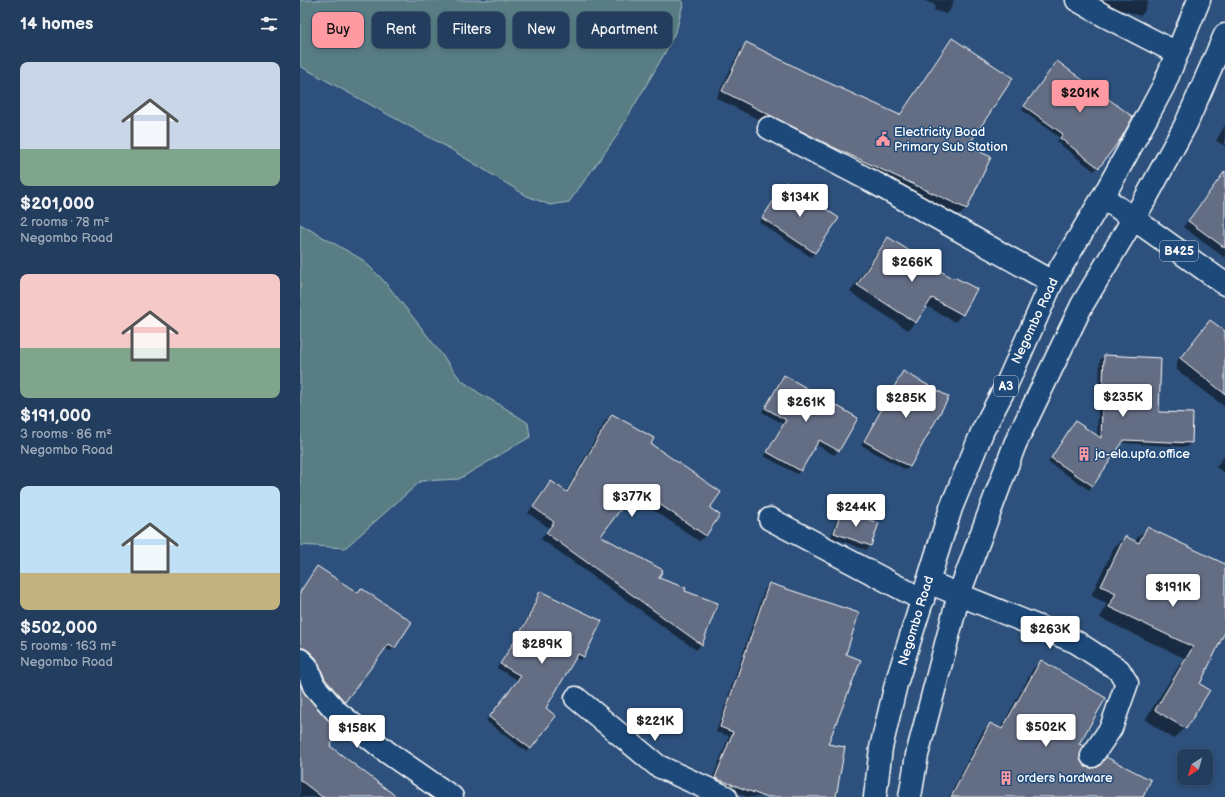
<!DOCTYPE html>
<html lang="en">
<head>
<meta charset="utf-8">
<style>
  :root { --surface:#223d5d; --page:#2e4866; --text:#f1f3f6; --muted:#a2aebc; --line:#3f5672; --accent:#ff9aa2 }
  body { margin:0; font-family:"Balsamiq Sans",sans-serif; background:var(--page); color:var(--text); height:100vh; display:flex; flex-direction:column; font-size:15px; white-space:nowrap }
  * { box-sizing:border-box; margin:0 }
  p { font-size:13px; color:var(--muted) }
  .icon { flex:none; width:22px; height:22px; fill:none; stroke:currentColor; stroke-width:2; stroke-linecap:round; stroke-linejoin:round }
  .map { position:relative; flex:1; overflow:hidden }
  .drawer { display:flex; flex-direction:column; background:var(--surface); width:300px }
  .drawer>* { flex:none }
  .top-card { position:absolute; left:12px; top:12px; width:380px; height:36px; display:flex; gap:8px }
  .needle { width:26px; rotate:217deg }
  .tools { position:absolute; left:877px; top:749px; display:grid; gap:8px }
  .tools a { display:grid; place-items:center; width:36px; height:36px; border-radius:8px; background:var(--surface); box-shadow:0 2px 6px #0003,0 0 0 1px var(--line); font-size:20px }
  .price { position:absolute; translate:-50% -34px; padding:0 9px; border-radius:4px; background:#fff; color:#222; font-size:13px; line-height:26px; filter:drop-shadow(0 1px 2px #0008) }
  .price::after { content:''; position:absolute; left:50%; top:24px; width:12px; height:9px; margin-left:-6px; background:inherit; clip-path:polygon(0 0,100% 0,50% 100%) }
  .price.current { background:var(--accent); color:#111 }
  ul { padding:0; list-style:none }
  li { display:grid; align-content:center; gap:8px; height:212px; padding:0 20px }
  li span { display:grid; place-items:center; height:124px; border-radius:8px; color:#555 }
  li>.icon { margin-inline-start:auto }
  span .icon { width:72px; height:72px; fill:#fffc; stroke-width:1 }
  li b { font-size:17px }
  h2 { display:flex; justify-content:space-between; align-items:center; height:48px; padding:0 20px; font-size:17px }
  .tag { padding:0 14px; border-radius:8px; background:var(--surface); box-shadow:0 2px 6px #0003,0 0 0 1px var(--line); font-size:14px; line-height:36px }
  .tag.current { background:var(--accent); color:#111 }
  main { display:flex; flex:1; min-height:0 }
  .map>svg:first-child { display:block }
  .green { fill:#587e84; stroke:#acbec2 }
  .shadow { fill:#0007 }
  .building { fill:#646d84; stroke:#fff }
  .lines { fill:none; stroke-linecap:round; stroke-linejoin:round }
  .minor-casing { stroke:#fff; stroke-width:25 }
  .major-casing { stroke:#fff; stroke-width:25 }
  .highway-casing { stroke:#fff; stroke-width:25 }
  .minor { stroke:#1f4a7a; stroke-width:22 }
  .major { stroke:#1f4a7a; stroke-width:22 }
  .highway { stroke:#1f4a7a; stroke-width:22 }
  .labels { text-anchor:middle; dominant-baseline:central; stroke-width:3; stroke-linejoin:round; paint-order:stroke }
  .shield { fill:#1f4a7a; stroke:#bcc9d7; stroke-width:1 }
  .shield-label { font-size:12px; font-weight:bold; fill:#fff }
  .poi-label { font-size:13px; fill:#fff; stroke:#1f4a7a; text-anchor:start }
  .street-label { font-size:13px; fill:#fff; stroke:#1f4a7a }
</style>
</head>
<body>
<main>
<section class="drawer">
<h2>14 homes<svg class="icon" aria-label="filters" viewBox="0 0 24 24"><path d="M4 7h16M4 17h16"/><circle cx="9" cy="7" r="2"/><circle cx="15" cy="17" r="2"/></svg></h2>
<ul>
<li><span style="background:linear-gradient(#c9d6e8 70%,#7fa58c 0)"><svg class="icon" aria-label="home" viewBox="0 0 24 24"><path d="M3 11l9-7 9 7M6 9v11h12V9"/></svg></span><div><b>$201,000</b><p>2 rooms · 78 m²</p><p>Negombo Road</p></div></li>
<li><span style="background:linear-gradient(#f6c9c9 60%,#7fa58c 0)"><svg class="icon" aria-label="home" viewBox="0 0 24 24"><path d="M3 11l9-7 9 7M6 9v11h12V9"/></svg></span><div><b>$191,000</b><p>3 rooms · 86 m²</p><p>Negombo Road</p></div></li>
<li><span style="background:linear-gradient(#bfe0f5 70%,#c2b280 0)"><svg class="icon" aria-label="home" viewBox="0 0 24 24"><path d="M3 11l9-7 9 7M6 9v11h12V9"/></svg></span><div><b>$502,000</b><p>5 rooms · 163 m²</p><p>Negombo Road</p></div></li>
</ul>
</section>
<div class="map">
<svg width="925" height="797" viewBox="0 0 925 797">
  <rect width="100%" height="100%" fill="#2d517c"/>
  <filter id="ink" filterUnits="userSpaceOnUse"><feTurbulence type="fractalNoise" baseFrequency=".025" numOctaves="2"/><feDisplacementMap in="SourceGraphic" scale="8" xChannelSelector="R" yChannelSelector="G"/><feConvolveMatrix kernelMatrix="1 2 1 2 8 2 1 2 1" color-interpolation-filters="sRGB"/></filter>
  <g filter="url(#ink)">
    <!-- green -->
    <g class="green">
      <path d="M0 0H381L383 4 377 28 366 51 316 137 269 202 250 205 227 196 147 147 0 66Z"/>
      <path d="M0 224 63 260 85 282 120 326 161 380 179 393 202 406 228 423 230 437 159 479 121 481 45 548 0 545Z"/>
    </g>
    <!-- shadow -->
    <g class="shadow">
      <path d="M623 0H654L650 10 646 14 634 10 635 5Z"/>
      <path d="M793 0H848L844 12 840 16Z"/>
      <path d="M652 39 666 147V208L660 215 529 155 416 98 440 50 446 44 507 73 599 116 646 46Z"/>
      <path d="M753 66 798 167 794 171 757 142 760 138 722 110Z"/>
      <path d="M925 125V146L916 141Z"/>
      <path d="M925 173V258L883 227Z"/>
      <path d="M482 188 538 218 511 257 459 222Z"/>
      <path d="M588 238 662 314 655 322 626 306 615 322 608 330 550 292 581 246Z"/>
      <path d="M910 321 925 333V407L877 370V361Z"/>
      <path d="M804 356 858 413 891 443 887 447 821 443 789 490 748 462 772 426 797 437 800 360Z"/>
      <path d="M603 373 609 466 606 470 561 445 600 376Z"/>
      <path d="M484 376 557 418 538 451 534 455 515 444 500 471 497 474 464 456 483 424 462 412 480 380Z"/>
      <path d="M312 415 349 444 409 509 419 516 405 536 399 541 330 494 300 536 357 578 384 591 417 603 401 645 396 650 241 539 249 528 228 513 245 488 251 483 265 493 306 420Z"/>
      <path d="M925 455V473L916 467Z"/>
      <path d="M542 512 577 524 570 546 566 550 531 537 538 515Z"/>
      <path d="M847 528 925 565V629L899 684 885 728 874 739 845 720 884 658 800 618 807 603 791 596 814 547 825 537 835 542 837 538Z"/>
      <path d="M17 568 57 594 61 590 110 623 94 648 90 651 85 648 41 705 0 652V591Z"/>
      <path d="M470 584 544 655 527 745 536 792H538L537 797H448L411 782 429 736 416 732 465 588Z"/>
      <path d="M240 593 283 657 280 660 274 658 245 708 230 748 227 752 186 721 218 680 197 668 223 626 237 596Z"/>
      <path d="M741 662 778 745 780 762 785 767 842 797H649L683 731 691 724 700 729 733 669Z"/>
      <path d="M0 686 28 746 96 797H0Z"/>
    </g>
    <!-- building -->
    <g class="building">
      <path d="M652 38 713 78 668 146 691 157 667 209 535 148 422 91 446 42 507 73 600 115Z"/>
      <path d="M757 61 833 117 822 137 799 168 760 138 763 134 724 106Z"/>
      <path d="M925 171V248L888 221Z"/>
      <path d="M486 182 539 218 515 253 462 218Z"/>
      <path d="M588 237 653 279 654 277 677 289 663 315 632 298 616 323 557 285Z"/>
      <path d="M910 320 925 331V394L880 358Z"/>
      <path d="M804 355 861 358 859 412 893 413 892 443 824 440 793 486 751 458 775 421 801 438Z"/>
      <path d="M603 371 649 397 610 467 564 441Z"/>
      <path d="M484 375 558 418 539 451 519 440 501 471 467 452 486 420 465 408Z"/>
      <path d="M312 414 354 438 351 444 421 492 410 508 420 515 406 536 336 488 301 536 363 570 359 578 386 588 385 591 418 603 402 645 246 533 254 522 233 507 251 481 267 492Z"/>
      <path d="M541 511 579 523 571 546 534 533Z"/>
      <path d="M847 527 925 564V632L900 684 910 690 886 729 855 710 893 647 809 607 816 593 801 586 825 536 839 543Z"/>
      <path d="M17 566 58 593 61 588 112 622 95 648 89 644 45 702 25 679 16 658 9 651 4 648H0V592Z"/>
      <path d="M469 583 559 613 546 654 561 660 528 744 545 747 536 797H465L415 778 433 732 420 727Z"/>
      <path d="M240 591 302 621 284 657 278 654 246 708 256 716 231 749 189 717 221 676 200 664 227 621Z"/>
      <path d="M741 660 806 698 779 744 784 746 780 755 781 761 785 767 791 768 798 767 806 757 851 780 843 797H651L690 723 702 729Z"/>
      <path d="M0 684 5 694 27 719 40 730 30 746 97 797H22L0 780Z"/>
    </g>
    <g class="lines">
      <defs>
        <g id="minor">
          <path d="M777 0 805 16 877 53"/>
          <path d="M469 128 575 183 752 282"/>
          <path d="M470 519 623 600"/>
          <path d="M628 582 776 642 819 670 827 683 811 728 792 756"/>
          <path d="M0 660 7 667 14 686 36 711 87 752 152 797"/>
          <path d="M276 698 358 766 426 797"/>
        </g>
        <path id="major" d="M803 197 925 284"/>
        <g id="highway">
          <path d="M575 797 581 748 596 684 651 508 683 430 706 386 752 282 803 197 847 117 864 85 899 0"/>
          <path d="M610 797 617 755 659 594 715 444 782 305 847 196 886 124 925 35"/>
        </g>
      </defs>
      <!-- minor casing -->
      <use href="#minor" class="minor-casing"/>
      <!-- major casing -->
      <use href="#major" class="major-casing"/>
      <!-- highway casing -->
      <use href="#highway" class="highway-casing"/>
      <!-- minor -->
      <use href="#minor" class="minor"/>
      <!-- major -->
      <use href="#major" class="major"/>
      <!-- highway -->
      <use href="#highway" class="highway"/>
    </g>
  </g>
  <!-- icons -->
  <defs>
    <symbol id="civic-bare" viewBox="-9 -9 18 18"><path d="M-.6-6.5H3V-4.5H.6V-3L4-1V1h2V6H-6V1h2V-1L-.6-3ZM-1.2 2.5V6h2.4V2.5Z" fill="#ff9aa2" stroke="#1f4a7a" stroke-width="2.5" paint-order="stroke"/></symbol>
    <symbol id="building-bare" viewBox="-9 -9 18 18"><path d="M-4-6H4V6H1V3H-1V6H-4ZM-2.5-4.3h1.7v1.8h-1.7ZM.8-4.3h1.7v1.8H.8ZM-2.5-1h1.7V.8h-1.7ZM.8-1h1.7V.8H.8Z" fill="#ff9aa2" stroke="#1f4a7a" stroke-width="2.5" paint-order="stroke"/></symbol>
  </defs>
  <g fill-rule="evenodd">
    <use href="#civic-bare" x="573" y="129" width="20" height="20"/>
    <use href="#building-bare" x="774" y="444" width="20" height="20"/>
    <use href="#building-bare" x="696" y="768" width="20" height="20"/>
  </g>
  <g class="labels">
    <!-- shield labels -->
    <g class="shield">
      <rect x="860" y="241" width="38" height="20" rx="3"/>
      <rect x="694" y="376" width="24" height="20" rx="3"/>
    </g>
    <g class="shield-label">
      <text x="879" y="251">B425</text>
      <text x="706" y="386">A3</text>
    </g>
    <!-- poi labels -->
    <g class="poi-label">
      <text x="594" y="132">Electricity Boad<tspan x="594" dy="15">Primary Sub Station</tspan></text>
      <text x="795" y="454">ja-ela.upfa.office</text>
      <text x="717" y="778">orders hardware</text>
    </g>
    <!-- street labels -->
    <g class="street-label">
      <text transform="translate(735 321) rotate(-65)">Negombo Road</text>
      <text transform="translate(616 621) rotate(-73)">Negombo Road</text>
    </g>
  </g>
</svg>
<div class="tools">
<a><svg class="needle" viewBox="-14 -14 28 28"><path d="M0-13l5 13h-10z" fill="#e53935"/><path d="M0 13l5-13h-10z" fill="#a2aebc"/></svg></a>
</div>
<b class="price current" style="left:780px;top:114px">$201K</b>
<b class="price" style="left:500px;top:218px">$134K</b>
<b class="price" style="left:612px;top:283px">$266K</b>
<b class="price" style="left:823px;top:418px">$235K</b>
<b class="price" style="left:606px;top:419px">$285K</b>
<b class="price" style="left:506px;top:423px">$261K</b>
<b class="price" style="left:332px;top:518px">$377K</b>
<b class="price" style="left:556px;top:528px">$244K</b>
<b class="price" style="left:873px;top:608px">$191K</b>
<b class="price" style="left:750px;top:650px">$263K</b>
<b class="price" style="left:242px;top:665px">$289K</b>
<b class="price" style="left:355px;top:742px">$221K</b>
<b class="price" style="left:746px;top:748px">$502K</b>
<b class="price" style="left:57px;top:749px">$158K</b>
<div class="top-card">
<a class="tag current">Buy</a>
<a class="tag">Rent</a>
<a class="tag">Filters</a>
<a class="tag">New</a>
<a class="tag">Apartment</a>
</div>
</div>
</main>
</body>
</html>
